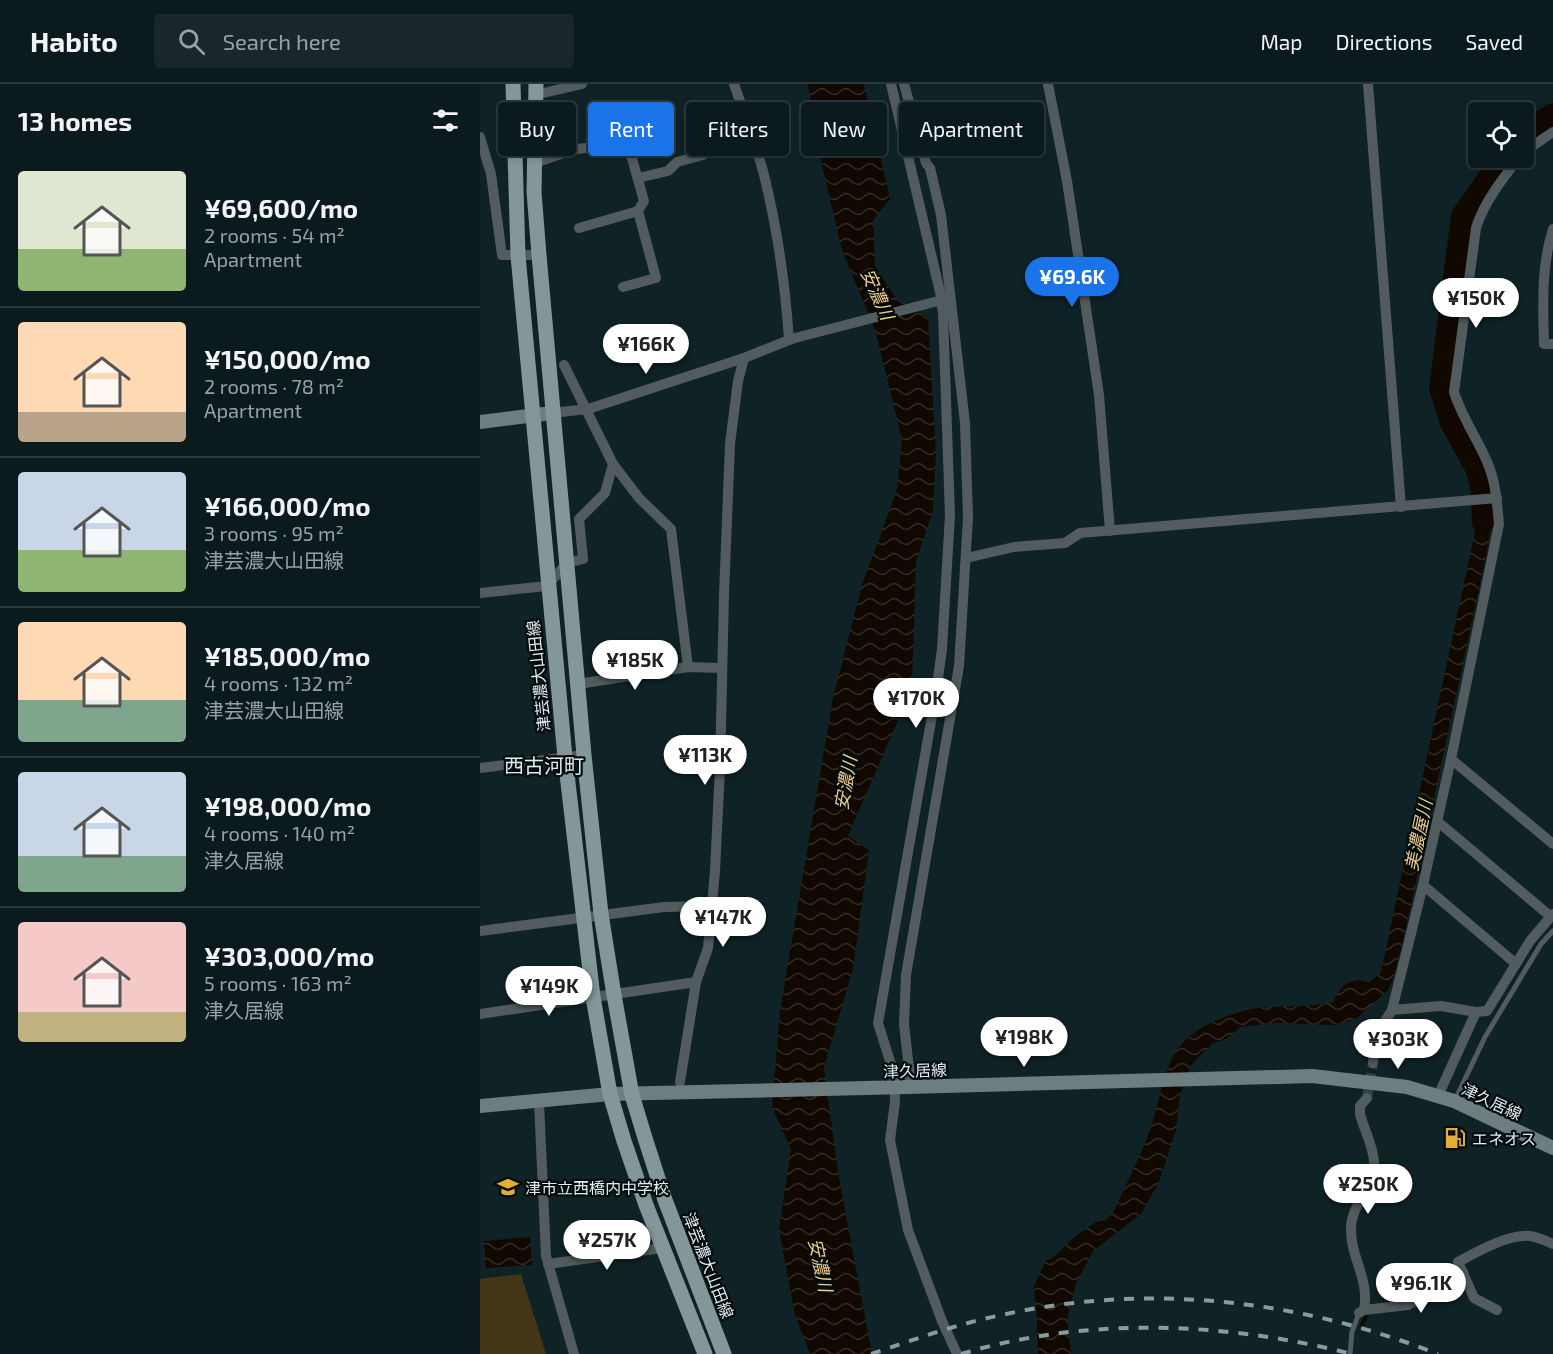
<!DOCTYPE html>
<html lang="en">
<head>
<meta charset="utf-8">
<style>
  :root { --surface:#0b1a1d; --page:#19272a; --text:#f1f3f6; --muted:#9aa1a4; --line:#2b383b; --accent:#1a73e8 }
  body { margin:0; font-family:"Exo 2","Noto Sans JP",sans-serif; background:var(--page); color:var(--text); height:100vh; display:flex; flex-direction:column; font-size:22px; white-space:nowrap }
  * { box-sizing:border-box; margin:0 }
  p { font-size:20px; color:var(--muted) }
  .icon { flex:none; width:33px; height:33px; fill:none; stroke:currentColor; stroke-width:2; stroke-linecap:round; stroke-linejoin:round }
  .map { position:relative; flex:1; overflow:hidden }
  .sheet { display:flex; flex-direction:column; background:var(--surface); width:480px }
  .sheet>* { flex:none }
  .guide { position:absolute; left:18px; top:18px; width:570px; height:54px; display:flex; gap:12px }
  .controls { position:absolute; left:988px; top:18px; display:grid; gap:12px }
  .controls a { display:grid; place-items:center; width:66px; height:66px; border-radius:6px; background:var(--surface); box-shadow:0 3px 9px #0003,0 0 0 2px var(--line); font-size:30px }
  .price { position:absolute; translate:-50% -51px; padding:0 14px; border-radius:21px; background:#fff; color:#222; font-size:20px; line-height:39px; filter:drop-shadow(0 2px 3px #0008) }
  .price::after { content:''; position:absolute; left:50%; top:36px; width:18px; height:14px; margin-left:-9px; background:inherit; clip-path:polygon(0 0,100% 0,50% 100%) }
  .price.active { background:var(--accent); color:#fff }
  ul { padding:0; list-style:none }
  li { display:flex; align-items:center; gap:18px; height:150px; padding:0 18px }
  li+li { border-top:2px solid var(--line) }
  li span { display:grid; place-items:center; flex:none; width:168px; height:120px; border-radius:6px; color:#555 }
  li>.icon { margin-inline-start:auto }
  span .icon { width:72px; height:72px; fill:#fffc; stroke-width:1 }
  li b { font-size:26px }
  h2 { display:flex; justify-content:space-between; align-items:center; height:72px; padding:0 18px; font-size:26px }
  .pill { padding:0 21px; border-radius:6px; background:var(--surface); box-shadow:0 3px 9px #0003,0 0 0 2px var(--line); font-size:21px; line-height:54px }
  .pill.active { background:var(--accent); color:#fff }
  header { display:flex; align-items:center; gap:36px; box-sizing:border-box; height:84px; padding:0 30px; background:var(--surface); border-bottom:2px solid var(--line) }
  header strong { font-size:28px }
  nav { display:flex; gap:33px; margin-inline-start:auto; font-size:21px }
  .search { width:420px; height:54px; background:var(--page); display:flex; align-items:center; gap:15px; box-sizing:border-box; padding:0 21px; border-radius:6px; color:var(--muted); font-size:22px }
  main { display:flex; flex:1; min-height:0 }
  .map>svg:first-child { display:block }
  .garden { fill:#443517 }
  .water { fill:url(#water-waves) }
  .lines { fill:none; stroke-linecap:round; stroke-linejoin:round }
  .stream { stroke:#110800; stroke-width:4 }
  .river { stroke:#110800; stroke-width:22 }
  .street-tunnel { stroke:#2e4145; stroke-width:10; stroke-dasharray:10 5; stroke-linecap:butt }
  .lane { stroke:#525b5d; stroke-width:5 }
  .street { stroke:#525b5d; stroke-width:10 }
  .secondary { stroke:#6e7d80; stroke-width:14 }
  .primary { stroke:#83979b; stroke-width:15 }
  .rail { stroke:#8a9a9d; stroke-width:4; stroke-dasharray:10 10; stroke-linecap:butt }
  .street-bridge { stroke:#525b5d; stroke-width:10 }
  .secondary-bridge { stroke:#6e7d80; stroke-width:14 }
  .labels { text-anchor:middle; dominant-baseline:central; stroke-width:4.5; stroke-linejoin:round; paint-order:stroke }
  .street-label { font-size:16px; fill:#e0edef; stroke:#040b0d }
  .poi-label { font-size:16px; fill:#e0edef; stroke:#040b0d; text-anchor:start }
  .water-label { font-size:18px; font-style:italic; fill:#f0cd8a; stroke:#040b0d }
  .quarter-label { font-size:20px; fill:#e0edef; stroke:#040b0d }
</style>
</head>
<body>
<header>
<strong>Habito</strong>
<div class="search"><svg class="icon" aria-label="search" viewBox="0 0 24 24"><circle cx="10" cy="10" r="6"/><path d="M15 15l6 6"/></svg>Search here</div>
<nav><a>Map</a><a>Directions</a><a>Saved</a></nav>
</header>
<main>
<section class="sheet">
<h2>13 homes<svg class="icon" aria-label="filters" viewBox="0 0 24 24"><path d="M4 7h16M4 17h16"/><circle cx="9" cy="7" r="2"/><circle cx="15" cy="17" r="2"/></svg></h2>
<ul>
<li><span style="background:linear-gradient(#dfe7d0 65%,#8fb573 0)"><svg class="icon" aria-label="home" viewBox="0 0 24 24"><path d="M3 11l9-7 9 7M6 9v11h12V9"/></svg></span><div><b>¥69,600/mo</b><p>2 rooms · 54 m²</p><p>Apartment</p></div></li>
<li><span style="background:linear-gradient(#ffd9b3 75%,#b9a48a 0)"><svg class="icon" aria-label="home" viewBox="0 0 24 24"><path d="M3 11l9-7 9 7M6 9v11h12V9"/></svg></span><div><b>¥150,000/mo</b><p>2 rooms · 78 m²</p><p>Apartment</p></div></li>
<li><span style="background:linear-gradient(#c9d6e8 65%,#8fb573 0)"><svg class="icon" aria-label="home" viewBox="0 0 24 24"><path d="M3 11l9-7 9 7M6 9v11h12V9"/></svg></span><div><b>¥166,000/mo</b><p>3 rooms · 95 m²</p><p>津芸濃大山田線</p></div></li>
<li><span style="background:linear-gradient(#ffd9b3 65%,#7fa58c 0)"><svg class="icon" aria-label="home" viewBox="0 0 24 24"><path d="M3 11l9-7 9 7M6 9v11h12V9"/></svg></span><div><b>¥185,000/mo</b><p>4 rooms · 132 m²</p><p>津芸濃大山田線</p></div></li>
<li><span style="background:linear-gradient(#c9d6e8 70%,#7fa58c 0)"><svg class="icon" aria-label="home" viewBox="0 0 24 24"><path d="M3 11l9-7 9 7M6 9v11h12V9"/></svg></span><div><b>¥198,000/mo</b><p>4 rooms · 140 m²</p><p>津久居線</p></div></li>
<li><span style="background:linear-gradient(#f6c9c9 75%,#c2b280 0)"><svg class="icon" aria-label="home" viewBox="0 0 24 24"><path d="M3 11l9-7 9 7M6 9v11h12V9"/></svg></span><div><b>¥303,000/mo</b><p>5 rooms · 163 m²</p><p>津久居線</p></div></li>
</ul>
</section>
<div class="map">
<svg width="1073" height="1270" viewBox="0 0 1073 1270">
  <defs>
    <pattern id="water-waves" width="16" height="10" patternUnits="userSpaceOnUse" patternTransform="scale(1.5)"><rect width="16" height="10" fill="#110800"/><path d="M0 5q4-4 8 0t8 0" fill="none" stroke="#332c26"/></pattern>
  </defs>
  <rect width="100%" height="100%" fill="#0f2327"/>
  <!-- garden -->
  <path class="garden" d="M41 1190 66 1270H0V1195Z"/>
  <!-- water -->
  <g class="water">
    <path d="M328 0H384L410 115 393 136 395 182 417 216 448 233 456 369 453 427 436 477 432 604 368 752 389 766 373 885 344 983 358 1088 390 1260 395 1270H330L315 1231 299 1146 311 1065 292 1023 300 927 353 614 382 501 417 406 422 355 395 246 362 166 342 81Z"/>
    <path d="M996 421H1011V441L1006 472 924 853 914 892 908 906 878 933 870 937 854 941 795 939 760 943 748 954 732 960 711 981 700 1011 696 1046 679 1098 661 1130 613 1167 596 1200 587 1235 591 1270H558L556 1219 553 1204 566 1177 575 1172 593 1154 616 1138 626 1136 634 1127C646 1100 661 1072 671 1043 679 1020 684 981 700 962 716 943 745 931 768 926 797 920 826 925 854 918 858 902 874 891 889 899L901 888 996 443Z"/>
    <path d="M50 1153 52 1181 6 1184 4 1157Z"/>
  </g>
  <g class="lines">
    <!-- stream -->
    <path class="stream" d="M882 1241 886 1232"/>
    <!-- river -->
    <g class="river">
      <path d="M1044 47 1073 30"/>
      <path d="M1003 439 1002 407 997 386 971 339 960 304 982 132 1022 74"/>
    </g>
    <!-- street-tunnel -->
    <path class="street-tunnel" d="M887 1014 893 979"/>
    <!-- lane -->
    <g class="lane">
      <path d="M975 1016 1005 953 1061 860 1073 847"/>
      <path d="M870 1270 872 1248 879 1229"/>
    </g>
    <!-- street -->
    <g class="street">
      <path d="M254 0C264 29 275 58 283 87 297 142 305 199 309 255"/>
      <path d="M411 0 460 208 463 229 470 431 462 565 456 609 398 939 414 990 415 1018 410 1056 428 1146 462 1237 477 1270"/>
      <path d="M424 0 446 79 450 84 461 131 485 339 488 434 479 582 426 891 424 940 431 1003"/>
      <path d="M568 0 587 97 619 311 630 447"/>
      <path d="M888 0 921 423"/>
      <path d="M55 11 102 0"/>
      <path d="M0 53 11 90 22 171H59"/>
      <path d="M1044 68 1073 48"/>
      <path d="M55 79 95 65 141 61 151 71 164 117 158 127 99 144"/>
      <path d="M158 94 188 87 197 78 223 71"/>
      <path d="M1073 145C1061 182 1063 222 1064 260H1073"/>
      <path d="M143 203 176 194 158 127"/>
      <path d="M84 281 133 380 159 414 191 445 208 583"/>
      <path d="M72 329 108 325 264 274 314 254"/>
      <path d="M486 474 534 463 585 459 600 449 1017 414"/>
      <path d="M0 509 67 502 87 479 103 475 99 435 125 409 133 380"/>
      <path d="M98 600 208 583 242 584"/>
      <path d="M971 675 1073 760"/>
      <path d="M0 684 104 671"/>
      <path d="M957 737 1070 832"/>
      <path d="M943 801 1035 879"/>
      <path d="M0 847 184 823 231 822"/>
      <path d="M912 926 961 922 996 928"/>
      <path d="M0 930 216 898"/>
      <path d="M893 979 896 951 912 926 943 801 971 675 1019 440C1017 420 1016 399 1008 380 998 355 982 334 974 308L996 144C1004 118 1023 94 1039 74"/>
      <path d="M200 998 216 898 228 864 235 787 240 684 244 511 250 360 258 297 264 274"/>
      <path d="M958 1012 996 928 1007 927 1050 857 1073 830"/>
      <path d="M59 1018 66 1172 94 1270"/>
      <path d="M68 1180 182 1164"/>
      <path d="M884 1226 928 1221 983 1188"/>
      <path d="M1017 1226 994 1214 978 1178C997 1168 1028 1150 1050 1152 1058 1153 1066 1157 1073 1160"/>
      <path d="M879 1229 884 1226C890 1195 870 1173 871 1144 871 1120 895 1103 894 1079 894 1063 884 1046 880 1030V1022L887 1014"/>
    </g>
    <!-- secondary -->
    <g class="secondary">
      <path d="M0 338 72 329"/>
      <path d="M427 1003 832 992 927 1003 974 1017 1073 1064"/>
      <path d="M0 1022 130 1010 261 1007"/>
    </g>
    <!-- primary -->
    <g class="primary">
      <path d="M33 0 38 172 85 673 113 913 130 1010 144 1057 166 1121 225 1270"/>
      <path d="M56 0 54 108 59 171 104 671 121 830 134 911 152 1011 165 1054 185 1116 244 1270"/>
    </g>
    <!-- rail -->
    <g class="rail">
      <path d="M391 1270C433 1256 474 1241 517 1232 666 1198 817 1215 958 1270"/>
      <path d="M481 1270C607 1232 746 1238 872 1270"/>
    </g>
    <!-- street-bridge -->
    <path class="street-bridge" d="M315 254 470 214"/>
    <!-- secondary-bridge -->
    <path class="secondary-bridge" d="M261 1007 427 1003"/>
  </g>
  <!-- icons -->
  <defs>
    <symbol id="fuel-bare" viewBox="-9 -9 18 18"><path d="M-5.5-6h7V0h2V4h1.3V-2.5L3-4.5l.8-.8L6-3V5H2.5V1h-1V6h-7ZM-4.2-4.7v3.2H.2V-4.7Z" fill="#e3ae35" stroke="#040b0d" stroke-width="2.5" paint-order="stroke"/></symbol>
    <symbol id="school-bare" viewBox="-9 -9 18 18"><path d="M0-5L7-2L0 1L-7-2ZM-4 1L0 2.5L4 1V4Q0 6-4 4Z" fill="#e3ae35" stroke="#040b0d" stroke-width="2.5" paint-order="stroke"/></symbol>
  </defs>
  <g fill-rule="evenodd">
    <use href="#fuel-bare" x="960" y="1039" width="30" height="30"/>
    <use href="#school-bare" x="13" y="1088" width="30" height="30"/>
  </g>
  <g class="labels">
    <!-- street labels -->
    <g class="street-label">
      <text transform="translate(58 592) rotate(-96)">津芸濃大山田線</text>
      <text transform="translate(435 986) rotate(-2)">津久居線</text>
      <text transform="translate(1012 1017) rotate(25)">津久居線</text>
      <text transform="translate(229 1181) rotate(69)">津芸濃大山田線</text>
    </g>
    <!-- poi labels -->
    <g class="poi-label">
      <text x="992" y="1054">エネオス</text>
      <text x="45" y="1103">津市立西橋内中学校</text>
    </g>
    <!-- water labels -->
    <g class="water-label">
      <text transform="translate(398 210) rotate(66)">安濃川</text>
      <text transform="translate(365 699) rotate(-80)">安濃川</text>
      <text transform="translate(938 751) rotate(-78)">美濃屋川</text>
      <text transform="translate(341 1181) rotate(78)">安濃川</text>
    </g>
    <!-- quarter labels -->
    <g class="quarter-label">
      <text x="64" y="681">西古河町</text>
    </g>
  </g>
</svg>
<div class="controls">
<a><svg class="icon" aria-label="locate" viewBox="0 0 24 24"><circle cx="12" cy="12" r="6"/><path d="M12 2v4M12 18v4M2 12h4M18 12h4"/></svg></a>
</div>
<b class="price active" style="left:592px;top:224px">¥69.6K</b>
<b class="price" style="left:996px;top:245px">¥150K</b>
<b class="price" style="left:166px;top:291px">¥166K</b>
<b class="price" style="left:155px;top:607px">¥185K</b>
<b class="price" style="left:436px;top:645px">¥170K</b>
<b class="price" style="left:225px;top:702px">¥113K</b>
<b class="price" style="left:243px;top:864px">¥147K</b>
<b class="price" style="left:69px;top:933px">¥149K</b>
<b class="price" style="left:544px;top:984px">¥198K</b>
<b class="price" style="left:918px;top:986px">¥303K</b>
<b class="price" style="left:888px;top:1131px">¥250K</b>
<b class="price" style="left:127px;top:1187px">¥257K</b>
<b class="price" style="left:941px;top:1230px">¥96.1K</b>
<div class="guide">
<a class="pill">Buy</a>
<a class="pill active">Rent</a>
<a class="pill">Filters</a>
<a class="pill">New</a>
<a class="pill">Apartment</a>
</div>
</div>
</main>
</body>
</html>
